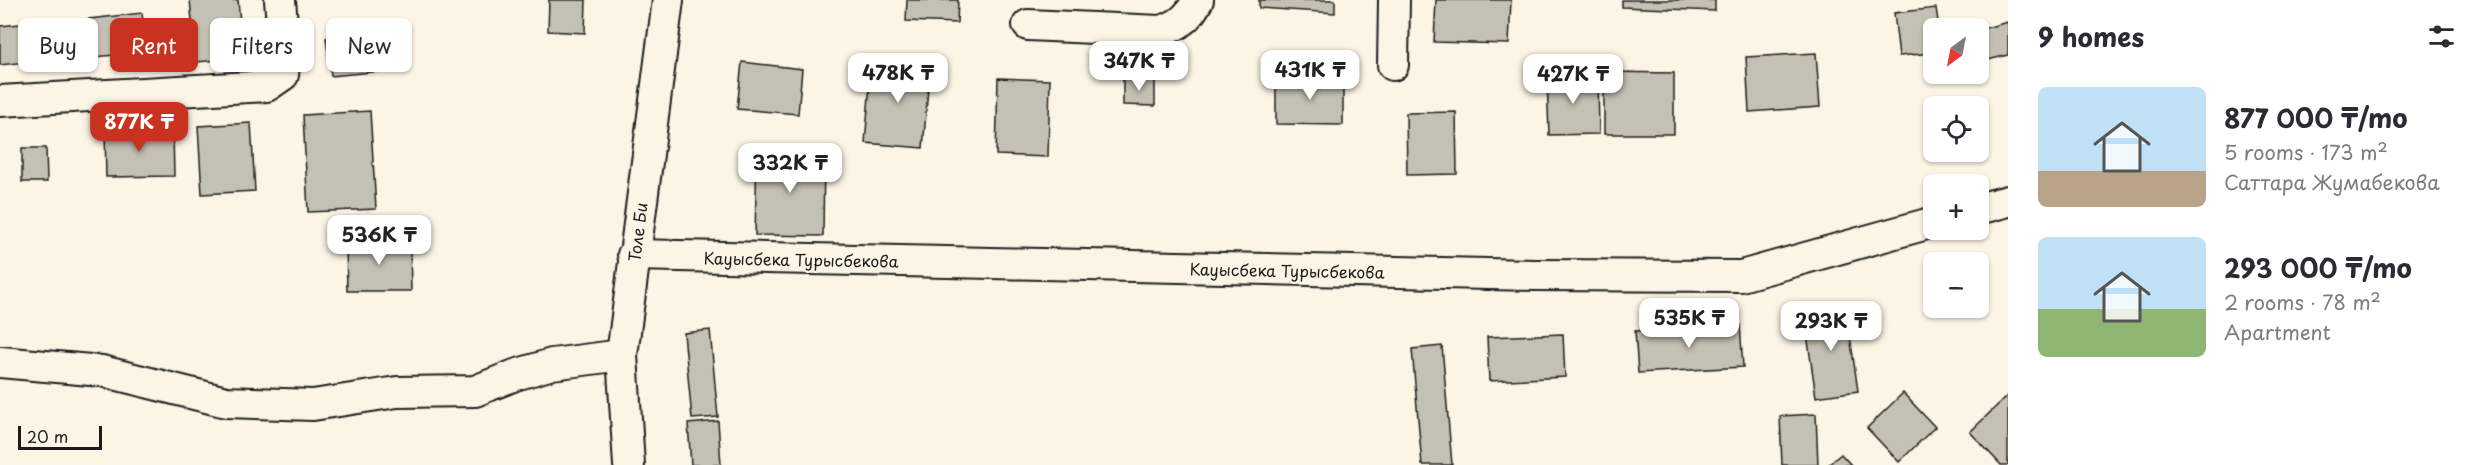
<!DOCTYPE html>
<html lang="en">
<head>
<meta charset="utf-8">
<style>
  :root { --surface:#fff; --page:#f2f2f3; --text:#2b2b33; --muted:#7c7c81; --accent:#c8321e }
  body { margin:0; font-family:"Playpen Sans",sans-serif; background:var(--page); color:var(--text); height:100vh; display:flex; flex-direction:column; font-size:22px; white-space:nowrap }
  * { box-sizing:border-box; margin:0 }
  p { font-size:20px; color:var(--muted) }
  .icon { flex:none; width:33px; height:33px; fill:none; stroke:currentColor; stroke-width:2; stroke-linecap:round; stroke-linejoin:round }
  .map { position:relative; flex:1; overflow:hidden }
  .drawer { display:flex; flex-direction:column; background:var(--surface); width:480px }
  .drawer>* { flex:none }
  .guide { position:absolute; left:18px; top:18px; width:570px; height:54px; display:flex; gap:12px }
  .needle { width:39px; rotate:212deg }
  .controls { position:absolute; left:1923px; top:18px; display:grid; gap:12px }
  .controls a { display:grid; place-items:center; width:66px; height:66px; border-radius:9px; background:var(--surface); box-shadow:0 2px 4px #0004; font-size:30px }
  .scale { position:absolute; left:18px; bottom:15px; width:84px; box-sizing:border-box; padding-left:6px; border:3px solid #1c1c1c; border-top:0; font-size:16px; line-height:21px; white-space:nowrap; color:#1c1c1c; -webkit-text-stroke:4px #fcf5e5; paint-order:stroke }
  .price { position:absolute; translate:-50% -51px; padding:0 14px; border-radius:12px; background:#fff; color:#222; font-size:20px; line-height:39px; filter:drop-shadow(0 2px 3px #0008) }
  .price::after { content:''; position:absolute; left:50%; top:36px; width:18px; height:14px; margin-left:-9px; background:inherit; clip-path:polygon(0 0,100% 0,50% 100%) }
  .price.active { background:var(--accent); color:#fff }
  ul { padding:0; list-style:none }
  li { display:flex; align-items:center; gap:18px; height:150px; padding:0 30px }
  li span { display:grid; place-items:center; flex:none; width:168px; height:120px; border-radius:9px; color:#555 }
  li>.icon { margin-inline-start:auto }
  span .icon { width:72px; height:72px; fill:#fffc; stroke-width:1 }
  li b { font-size:26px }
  h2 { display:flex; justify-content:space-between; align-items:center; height:72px; padding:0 30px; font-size:26px }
  .pill { padding:0 21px; border-radius:9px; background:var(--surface); box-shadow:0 2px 4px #0004; font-size:21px; line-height:54px }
  .pill.active { background:var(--accent); color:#fff }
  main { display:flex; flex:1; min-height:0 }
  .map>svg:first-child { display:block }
  .building { fill:#c4c0b3; stroke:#1c1c1c; stroke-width:1.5 }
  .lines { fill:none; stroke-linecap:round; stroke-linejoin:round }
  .minor-casing { stroke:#1c1c1c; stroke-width:34 }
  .minor { stroke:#fcf5e5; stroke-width:30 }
  .labels { text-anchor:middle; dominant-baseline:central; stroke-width:4.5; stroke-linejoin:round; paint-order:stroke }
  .street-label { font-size:16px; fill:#1c1c1c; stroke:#fcf5e5 }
</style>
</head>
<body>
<main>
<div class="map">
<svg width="2008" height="465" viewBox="0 0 2008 465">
  <rect width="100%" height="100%" fill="#fcf5e5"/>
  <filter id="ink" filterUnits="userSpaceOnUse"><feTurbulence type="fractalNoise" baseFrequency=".0167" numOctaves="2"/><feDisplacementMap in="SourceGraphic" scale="12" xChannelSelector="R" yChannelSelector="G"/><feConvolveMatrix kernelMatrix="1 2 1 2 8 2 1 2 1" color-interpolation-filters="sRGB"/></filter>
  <g filter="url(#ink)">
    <!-- building -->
    <g class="building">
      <path d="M190 0H238L243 58 196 62Z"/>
      <path d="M549 0H586L585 33 548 31Z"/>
      <path d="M907 0H958L957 23 906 21Z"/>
      <path d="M1259 0H1335V13L1259 8Z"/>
      <path d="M1436 0H1511L1509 44 1434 42Z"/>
      <path d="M1622 0H1715V11L1622 7Z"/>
      <path d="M1936 8 1939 28H1934V53L1899 56 1894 13Z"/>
      <path d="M142 13 146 52 94 57 89 19Z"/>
      <path d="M2008 22V55L1980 62 1978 30Z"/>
      <path d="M31 23 35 61 0 65V26Z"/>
      <path d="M378 32 382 71 331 76 326 38Z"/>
      <path d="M1816 53 1820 107 1749 112 1746 57Z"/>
      <path d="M872 60 930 65 923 148 865 143Z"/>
      <path d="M742 62 802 69 798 114 737 109Z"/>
      <path d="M1604 72 1674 73V134H1604Z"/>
      <path d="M1598 76 1599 134 1549 135 1547 77Z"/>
      <path d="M1123 77 1155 79V106L1123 105Z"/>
      <path d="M1276 77H1343V125L1276 124Z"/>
      <path d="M998 78 1050 80 1048 157 996 155Z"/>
      <path d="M370 111 376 209 308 212 303 115Z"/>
      <path d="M1456 112 1457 174 1407 175 1406 113Z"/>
      <path d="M251 123 255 191 202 194 198 126Z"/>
      <path d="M105 130H173L174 176 106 177Z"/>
      <path d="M22 148H46L47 182H22Z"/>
      <path d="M757 152 824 153 823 236 755 235Z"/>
      <path d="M410 241 411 291H347L346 242Z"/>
      <path d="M1846 308 1858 391 1816 397 1804 313Z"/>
      <path d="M1740 325 1743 367 1638 373 1635 331Z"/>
      <path d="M710 330 718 417 692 419 684 333Z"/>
      <path d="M1563 334 1565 377 1489 381 1487 337Z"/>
      <path d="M1442 346 1452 465H1422L1412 349Z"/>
      <path d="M1903 393 1935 427 1899 462 1867 428Z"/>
      <path d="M2008 395V465H2001L1970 432Z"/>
      <path d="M1816 414 1818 465H1782L1780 416Z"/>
      <path d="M718 421 721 465H691L688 424Z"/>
      <path d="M1841 454 1851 465H1828Z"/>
    </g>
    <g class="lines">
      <defs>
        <g id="minor">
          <path d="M1028 25 1160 31C1179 26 1189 17 1198 0"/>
          <path d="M1393 65 1394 0"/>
          <path d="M0 101 267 86 283 75 285 58 280 0"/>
          <path d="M1978 209 2008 201"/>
          <path d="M633 255 1535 275 1741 276 1934 222"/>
          <path d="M0 362 102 371 226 402 313 405 397 392 475 391 515 375 552 364 622 355"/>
          <path d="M629 465 622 355 668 0"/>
        </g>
      </defs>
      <!-- minor casing -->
      <use href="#minor" class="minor-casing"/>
      <!-- minor -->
      <use href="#minor" class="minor"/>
    </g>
  </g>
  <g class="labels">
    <!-- street labels -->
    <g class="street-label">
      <text transform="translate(637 232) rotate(-83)">Толе Би</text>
      <text transform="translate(801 259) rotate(1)">Кауысбека Турысбекова</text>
      <text transform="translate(1287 270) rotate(1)">Кауысбека Турысбекова</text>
    </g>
  </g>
</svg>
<div class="controls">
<a><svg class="needle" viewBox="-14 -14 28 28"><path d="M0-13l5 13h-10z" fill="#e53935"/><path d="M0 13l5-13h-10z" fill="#7c7c81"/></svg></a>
<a><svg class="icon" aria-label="locate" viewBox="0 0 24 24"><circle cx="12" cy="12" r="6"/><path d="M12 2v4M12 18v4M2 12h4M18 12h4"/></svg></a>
<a>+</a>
<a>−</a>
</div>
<div class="scale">20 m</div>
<b class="price" style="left:1139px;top:92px">347K ₸</b>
<b class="price" style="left:1310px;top:101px">431K ₸</b>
<b class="price" style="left:898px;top:104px">478K ₸</b>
<b class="price" style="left:1573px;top:105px">427K ₸</b>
<b class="price active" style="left:139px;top:153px">877K ₸</b>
<b class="price" style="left:790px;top:194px">332K ₸</b>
<b class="price" style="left:379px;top:266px">536K ₸</b>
<b class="price" style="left:1689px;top:349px">535K ₸</b>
<b class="price" style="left:1831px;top:352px">293K ₸</b>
<div class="guide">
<a class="pill">Buy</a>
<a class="pill active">Rent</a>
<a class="pill">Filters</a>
<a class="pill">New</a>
</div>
</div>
<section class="drawer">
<h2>9 homes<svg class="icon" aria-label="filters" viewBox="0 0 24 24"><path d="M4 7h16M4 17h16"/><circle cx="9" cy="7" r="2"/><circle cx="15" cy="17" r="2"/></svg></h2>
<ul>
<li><span style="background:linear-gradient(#bfe0f5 70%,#b9a48a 0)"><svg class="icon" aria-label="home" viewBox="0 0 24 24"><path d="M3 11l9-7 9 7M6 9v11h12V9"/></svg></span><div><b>877 000 ₸/mo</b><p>5 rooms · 173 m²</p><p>Саттара Жумабекова</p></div></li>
<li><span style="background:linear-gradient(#bfe0f5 60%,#8fb573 0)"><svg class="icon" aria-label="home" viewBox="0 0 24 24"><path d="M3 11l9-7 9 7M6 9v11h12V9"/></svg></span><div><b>293 000 ₸/mo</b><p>2 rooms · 78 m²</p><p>Apartment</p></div></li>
</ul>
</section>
</main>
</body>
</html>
